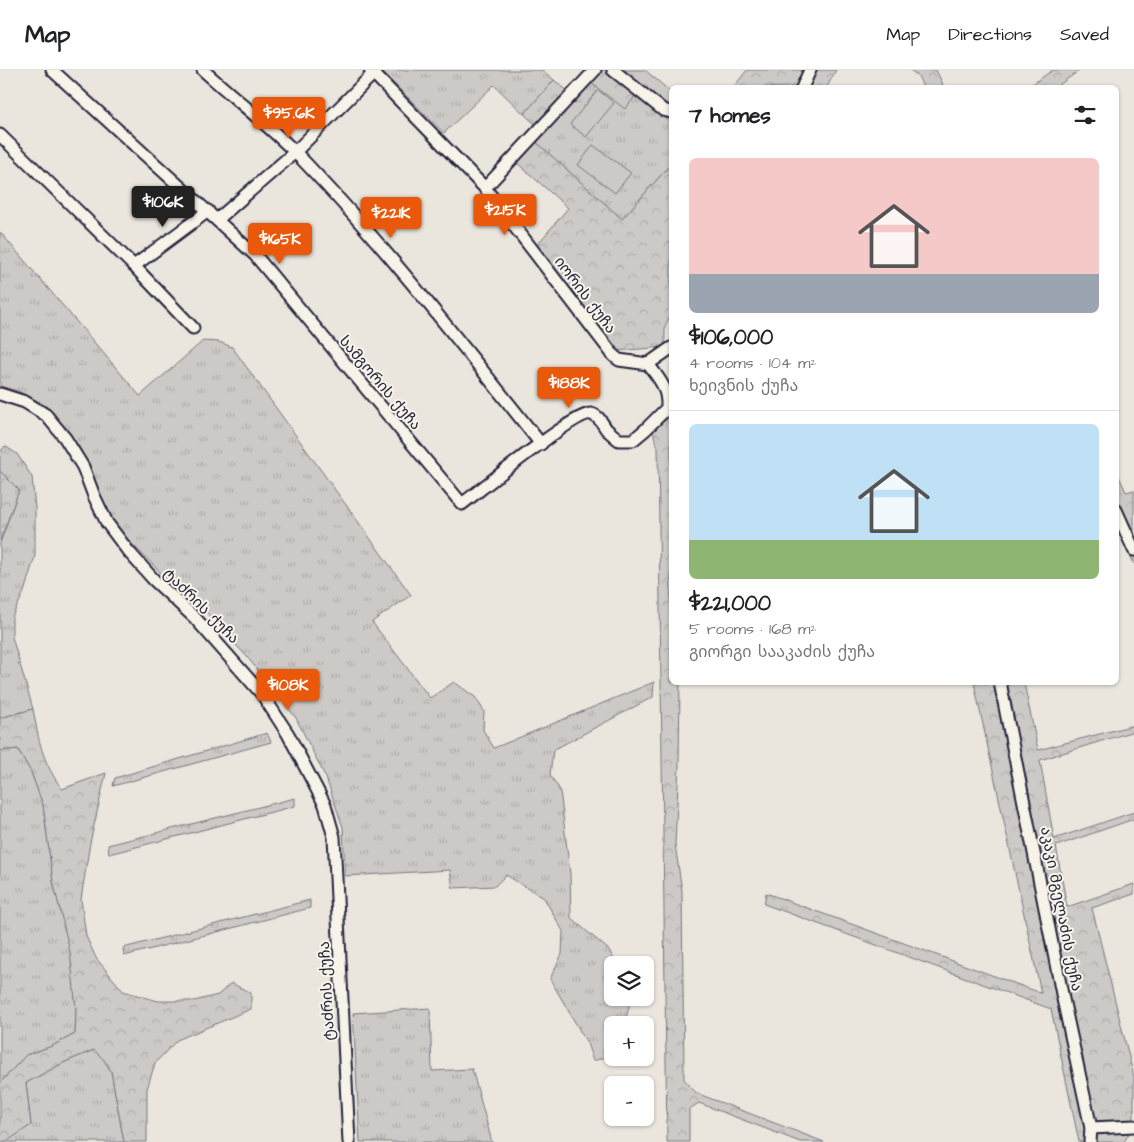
<!DOCTYPE html>
<html lang="en">
<head>
<meta charset="utf-8">
<style>
  :root { --surface:#fff; --page:#f2f2f2; --text:#202124; --muted:#757577; --line:#e0e0e0; --accent:#ea580c }
  body { margin:0; font-family:"Architects Daughter","Noto Sans Georgian",sans-serif; background:var(--page); color:var(--text); height:100vh; display:flex; flex-direction:column; font-size:19px; white-space:nowrap }
  * { box-sizing:border-box; margin:0 }
  p { font-size:16px; color:var(--muted) }
  .icon { flex:none; width:28px; height:28px; fill:none; stroke:currentColor; stroke-width:2; stroke-linecap:round; stroke-linejoin:round }
  .map { position:relative; flex:1; overflow:hidden }
  .panel { position:absolute; left:669px; top:15px; width:450px; height:600px; display:flex; flex-direction:column; background:var(--surface); border-radius:8px; box-shadow:0 1px 4px #0004 }
  .panel>* { flex:none }
  .buttons { position:absolute; left:604px; top:886px; display:grid; gap:10px }
  .buttons a { display:grid; place-items:center; width:50px; height:50px; border-radius:8px; background:var(--surface); box-shadow:0 1px 4px #0004; font-size:25px }
  .price { position:absolute; translate:-50% -42px; padding:0 11px; border-radius:5px; background:var(--accent); color:#fff; font-size:16px; line-height:32px; filter:drop-shadow(0 1px 2px #0008) }
  .price::after { content:''; position:absolute; left:50%; top:30px; width:15px; height:11px; margin-left:-8px; background:inherit; clip-path:polygon(0 0,100% 0,50% 100%) }
  .price.on { background:#222; color:#fff }
  ul { padding:0; list-style:none }
  li { display:grid; align-content:center; gap:10px; height:265px; padding:0 20px }
  li+li { border-top:1px solid var(--line) }
  li span { display:grid; place-items:center; height:155px; border-radius:8px; color:#555 }
  li>.icon { margin-inline-start:auto }
  span .icon { width:90px; height:90px; fill:#fffc; stroke-width:1 }
  li b { font-size:21px }
  h2 { display:flex; justify-content:space-between; align-items:center; height:60px; padding:0 20px; font-size:21px }
  header { display:flex; align-items:center; gap:30px; box-sizing:border-box; height:70px; padding:0 25px; background:var(--surface); border-bottom:1px solid var(--line) }
  header strong { font-size:24px }
  nav { display:flex; gap:28px; margin-inline-start:auto; font-size:18px }
  .map>svg:first-child { display:block }
  .grass { fill:url(#grass-tufts); stroke:#787680 }
  .forest { fill:url(#forest-crowns); stroke:#787680 }
  .pitch { fill:#cdc9c6; stroke:#787680 }
  .lines { fill:none; stroke-linecap:round; stroke-linejoin:round }
  .minor-casing { stroke:#22223b; stroke-width:15 }
  .minor { stroke:#f7f3e8; stroke-width:11 }
  .labels { text-anchor:middle; dominant-baseline:central; stroke-width:4; stroke-linejoin:round; paint-order:stroke }
  .street-label { font-size:15px; fill:#22223b; stroke:#f7f3e8 }
</style>
</head>
<body>
<header>
<strong>Map</strong>
<nav><a>Map</a><a>Directions</a><a>Saved</a></nav>
</header>
<div class="map">
<svg width="1134" height="1072" viewBox="0 0 1134 1072">
  <defs>
    <pattern id="grass-tufts" width="24" height="20" patternUnits="userSpaceOnUse" patternTransform="scale(1.25)"><rect width="24" height="20" fill="#cdc9c6"/><path d="M3 7l-1-3M5 7V3M7 7l1-3M15 17l-1-3M17 17v-4M19 17l1-3" fill="none" stroke="#b0acab"/></pattern>
    <pattern id="forest-crowns" width="20" height="18" patternUnits="userSpaceOnUse" patternTransform="scale(1.25)"><rect width="20" height="18" fill="#cdc9c6"/><path d="M2 6a3 3 0 1 1 6 0M12 15a3 3 0 1 1 6 0" fill="none" stroke="#b0acab"/></pattern>
  </defs>
  <rect width="100%" height="100%" fill="#eae6de"/>
  <filter id="ink" filterUnits="userSpaceOnUse"><feTurbulence type="fractalNoise" baseFrequency=".02" numOctaves="2"/><feDisplacementMap in="SourceGraphic" scale="10" xChannelSelector="R" yChannelSelector="G"/><feConvolveMatrix kernelMatrix="1 2 1 2 8 2 1 2 1" color-interpolation-filters="sRGB"/></filter>
  <g filter="url(#ink)">
    <!-- grass -->
    <g class="grass">
      <path d="M380 0H542L554 10 524 44 494 15 444 63Z"/>
      <path d="M588 11 637 24 671 53V94L622 149 535 71Z"/>
      <path d="M0 162 140 326 203 271 219 272 232 277 411 525 372 552 430 628 454 612 475 627 484 641 483 660 494 678 654 612 653 627 553 680 550 705 560 720 570 804 571 848 609 880 617 895H612V928H628L629 937 624 955H612V985L593 991 587 973 550 909 562 884 563 861 544 828 506 805 495 816 453 818 450 800 345 806 343 757 326 708 296 648 248 588 206 542 173 515 121 463 108 444 81 381 47 337 18 321 0 316Z"/>
      <path d="M5 376 17 384 32 407 35 438V486L24 522 12 547V567L33 639 0 648V473L19 420 0 401V382Z"/>
      <path d="M267 663 271 672 113 716 115 708Z"/>
      <path d="M18 679 31 702 43 735 53 811 71 882 76 938 75 964 52 976 26 985 0 1013V681Z"/>
      <path d="M295 728V736L109 784 108 775Z"/>
      <path d="M310 830V838L124 886 123 878Z"/>
      <path d="M430 938 432 1001 472 999 492 1072H360L353 943Z"/>
      <path d="M94 980 104 990 111 1001 124 1072H4L31 1055 26 1013 65 992Z"/>
    </g>
    <!-- forest -->
    <g class="forest">
      <path d="M597 0H605L637 24 625 39 588 11Z"/>
      <path d="M620 0H645L671 22V38L665 36Z"/>
      <path d="M747 0H805L796 17 733 18Z"/>
      <path d="M816 0H836L827 17 808 18Z"/>
      <path d="M910 0H936L944 17H923L918 6Z"/>
      <path d="M1053 0H1080L1056 17H1028Z"/>
      <path d="M554 10 569 22 537 56 524 44Z"/>
      <path d="M535 71 622 149 671 94V244L665 256V277L615 281 536 176 568 138 516 92Z"/>
      <path d="M671 347V612L680 613 679 695 675 774 682 821 684 1009 696 1023 824 1072H800L699 1033 689 1039V1072H667L658 378 652 359Z"/>
      <path d="M1116 400 1126 422 1134 420V494L1116 455Z"/>
      <path d="M0 401 19 420 0 471Z"/>
      <path d="M974 613H1024L1038 680 1134 655V661L1040 690 1054 769 1134 742V749L1056 776 1067 837 1134 814V824L1092 838 1134 1007V1055L1124 1072H1079L1051 939 764 834 766 823 1041 923Z"/>
      <path d="M33 639C39 672 42 691 62 719L106 703 90 773 81 829 86 866 96 888 123 921 158 931H194L218 925 231 913 251 923V939L177 970 155 993 147 1019V1072H124L111 1001 104 990 94 980 65 992 26 1013 31 1055 9 1070 0 1072V1013L26 985 52 976 75 964 76 938 70 882 53 811 43 735 31 702 18 679 0 681V648Z"/>
    </g>
    <!-- pitch -->
    <g class="pitch">
      <path d="M598 20 614 33 586 67 570 54Z"/>
      <path d="M593 75 631 103 615 123 578 95Z"/>
    </g>
    <g class="lines">
      <defs>
        <g id="minor">
          <path d="M52 0 255 185 462 434C479 421 577 341 591 344 600 346 602 354 607 360 611 363 615 367 619 370H633L645 360 667 338C668 318 660 310 648 294"/>
          <path d="M203 0C234 28 267 54 296 83 384 174 462 275 541 374"/>
          <path d="M370 0 485 118 614 286 619 290 648 294 671 278"/>
          <path d="M613 0 663 40 671 42"/>
          <path d="M802 18 810 0"/>
          <path d="M0 65 134 196 193 258"/>
          <path d="M485 118 595 0"/>
          <path d="M218 149 295 82 374 3"/>
          <path d="M134 196 208 141"/>
          <path d="M0 324 25 332 46 345 65 368 83 397 94 426 107 453 128 481 154 510 195 548 262 624 288 664 325 735 334 767 349 1072"/>
          <path d="M1116 440 1134 480"/>
          <path d="M1000 612 1063 929 1091 1058 1090 1072"/>
          <path d="M1091 1058 1134 1056"/>
        </g>
      </defs>
      <!-- minor casing -->
      <use href="#minor" class="minor-casing"/>
      <!-- minor -->
      <use href="#minor" class="minor"/>
    </g>
  </g>
  <g class="labels">
    <!-- street labels -->
    <g class="street-label">
      <text transform="translate(585 225) rotate(53)">იორის ქუჩა</text>
      <text transform="translate(380 313) rotate(50)">სამგორის ქუჩა</text>
      <text transform="translate(201 536) rotate(45)">ტაძრის ქუჩა</text>
      <text transform="translate(1061 839) rotate(79)">აკაკი მგელაძის ქუჩა</text>
      <text transform="translate(327 921) rotate(-93)">ტაძრის ქუჩა</text>
    </g>
  </g>
</svg>
<div class="buttons">
<a><svg class="icon" aria-label="layers" viewBox="0 0 24 24"><path d="M12 4l9 5-9 5-9-5zM3 14l9 5 9-5"/></svg></a>
<a>+</a>
<a>−</a>
</div>
<b class="price" style="left:289px;top:69px">$95.6K</b>
<b class="price on" style="left:163px;top:158px">$106K</b>
<b class="price" style="left:505px;top:166px">$215K</b>
<b class="price" style="left:391px;top:169px">$221K</b>
<b class="price" style="left:280px;top:195px">$165K</b>
<b class="price" style="left:569px;top:339px">$188K</b>
<b class="price" style="left:288px;top:641px">$108K</b>
<section class="panel">
<h2>7 homes<svg class="icon" aria-label="filters" viewBox="0 0 24 24"><path d="M4 7h16M4 17h16"/><circle cx="9" cy="7" r="2"/><circle cx="15" cy="17" r="2"/></svg></h2>
<ul>
<li><span style="background:linear-gradient(#f6c9c9 75%,#9aa5b1 0)"><svg class="icon" aria-label="home" viewBox="0 0 24 24"><path d="M3 11l9-7 9 7M6 9v11h12V9"/></svg></span><div><b>$106,000</b><p>4 rooms · 104 m²</p><p>ხეივნის ქუჩა</p></div></li>
<li><span style="background:linear-gradient(#bfe0f5 75%,#8fb573 0)"><svg class="icon" aria-label="home" viewBox="0 0 24 24"><path d="M3 11l9-7 9 7M6 9v11h12V9"/></svg></span><div><b>$221,000</b><p>5 rooms · 168 m²</p><p>გიორგი სააკაძის ქუჩა</p></div></li>
</ul>
</section>
</div>
</body>
</html>
